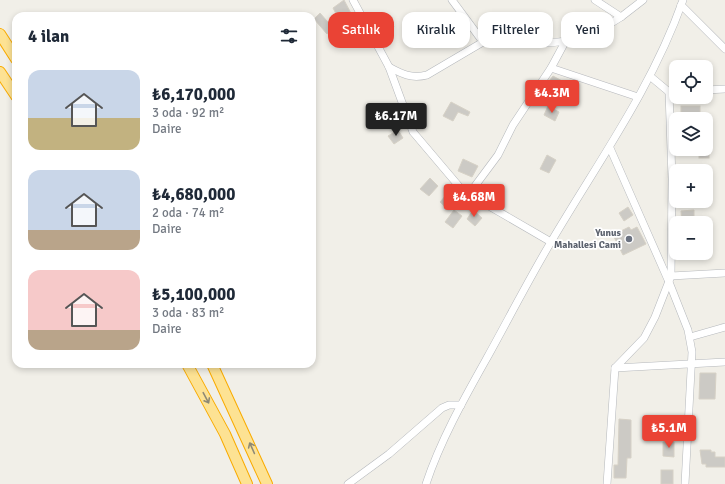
<!DOCTYPE html>
<html lang="tr">
<head>
<meta charset="utf-8">
<style>
  :root { --surface:#fff; --page:#f6f6f7; --text:#1f2937; --muted:#747a83; --accent:#ea4335 }
  body { margin:0; font-family:Signika,sans-serif; background:var(--page); color:var(--text); height:100vh; display:flex; flex-direction:column; font-size:15px; white-space:nowrap }
  * { box-sizing:border-box; margin:0 }
  p { font-size:13px; color:var(--muted) }
  .icon { flex:none; width:22px; height:22px; fill:none; stroke:currentColor; stroke-width:2; stroke-linecap:round; stroke-linejoin:round }
  .map { position:relative; flex:1; overflow:hidden }
  .drawer { position:absolute; left:12px; top:12px; width:304px; height:356px; display:flex; flex-direction:column; background:var(--surface); border-radius:12px; box-shadow:0 2px 6px #0003 }
  .drawer>* { flex:none }
  .top-card { position:absolute; left:328px; top:12px; width:337px; height:36px; display:flex; gap:8px }
  .tools { position:absolute; left:669px; top:60px; display:grid; gap:8px }
  .tools a { display:grid; place-items:center; width:44px; height:44px; border-radius:8px; background:var(--surface); box-shadow:0 2px 6px #0003; font-size:20px }
  .price { position:absolute; translate:-50% -34px; padding:0 9px; border-radius:4px; background:var(--accent); color:#fff; font-size:13px; line-height:26px; filter:drop-shadow(0 1px 2px #0008) }
  .price::after { content:''; position:absolute; left:50%; top:24px; width:12px; height:9px; margin-left:-6px; background:inherit; clip-path:polygon(0 0,100% 0,50% 100%) }
  .price.on { background:#222; color:#fff }
  ul { padding:0; list-style:none }
  li { display:flex; align-items:center; gap:12px; height:100px; padding:0 16px }
  li span { display:grid; place-items:center; flex:none; width:112px; height:80px; border-radius:12px; color:#555 }
  li>.icon { margin-inline-start:auto }
  span .icon { width:48px; height:48px; fill:#fffc; stroke-width:1 }
  li b { font-size:17px }
  h2 { display:flex; justify-content:space-between; align-items:center; height:48px; padding:0 16px; font-size:17px }
  .chip { padding:0 14px; border-radius:12px; background:var(--surface); box-shadow:0 2px 6px #0003; font-size:14px; line-height:36px }
  .chip.on { background:var(--accent); color:#fff }
  .map>svg:first-child { display:block }
  .building { fill:#cccac5; stroke:#d6d1c6 }
  .lines { fill:none; stroke-linecap:round; stroke-linejoin:round }
  .minor-casing { stroke:#b5b8bc; stroke-width:8 }
  .highway-casing { stroke:#f9ab00; stroke-width:12 }
  .minor { stroke:#fff; stroke-width:7 }
  .highway { stroke:#fde293; stroke-width:10 }
  .oneway { stroke:#8e8975 }
  .worship-dot { fill:#6b7280; stroke:#fff; stroke-width:1.5 }
  .labels { text-anchor:middle; dominant-baseline:central; stroke-width:3.5; stroke-linejoin:round; paint-order:stroke }
  .worship-label { font-size:10px; font-weight:bold; fill:#5b616d; stroke:#fff; text-anchor:end }
</style>
</head>
<body>
<div class="map">
<svg width="725" height="484" viewBox="0 0 725 484">
  <rect width="100%" height="100%" fill="#f1efe8"/>
  <!-- building -->
  <g class="building">
    <path d="M344 0 364 38 353 46 333 8Z"/>
    <path d="M320 13 334 29 327 34 314 19Z"/>
    <path d="M387 14 394 27 382 31 376 21 381 18 380 16Z"/>
    <path d="M455 24 462 35 454 43 446 30Z"/>
    <path d="M553 76 564 82 557 93 546 85Z"/>
    <path d="M451 102 470 112 468 116 458 112 453 121 443 116Z"/>
    <path d="M548 106 559 112 555 121 544 115Z"/>
    <rect x="681" y="106" width="19" height="13"/>
    <path d="M398 130 403 138 394 144 388 136Z"/>
    <rect x="699" y="149" width="10" height="9"/>
    <path d="M547 155 556 160 549 173 540 169Z"/>
    <path d="M463 159 478 166 472 177 458 171Z"/>
    <path d="M430 178 438 186 429 196 420 189Z"/>
    <path d="M447 194 456 203 449 210 440 202Z"/>
    <path d="M628 207 633 215 624 221 619 213Z"/>
    <path d="M454 210 462 216 453 228 445 222Z"/>
    <path d="M473 210 482 218 475 226 467 219Z"/>
    <path d="M694 210V223H682L681 211Z"/>
    <path d="M629 227 631 230 637 227 646 244 623 255 613 235Z"/>
    <path d="M700 373H716L715 399H699Z"/>
    <path d="M619 419 631 420V458H627L626 478H614V465H618Z"/>
    <path d="M663 442H674V457L663 456Z"/>
    <path d="M700 450H711V452H715V457H725V467H706V464H702Z"/>
    <rect x="661" y="470" width="12" height="14"/>
  </g>
  <g class="lines">
    <defs>
      <g id="minor">
        <path d="M353 0 389 67 413 132 463 191 551 242"/>
        <path d="M452 0 483 42"/>
        <path d="M595 0 621 17 643 0"/>
        <path d="M681 5 725 49"/>
        <path d="M389 67C402 74 411 79 427 75L483 42C503 36 519 42 539 43 568 44 597 33 621 17"/>
        <path d="M551 68 565 42"/>
        <path d="M651 77 669 92 676 91"/>
        <path d="M706 90 725 89"/>
        <path d="M610 148 669 282 688 330 692 352 685 484"/>
        <path d="M469 194 498 155 513 125 551 68 638 97"/>
        <path d="M671 276 725 273"/>
        <path d="M690 337 725 327"/>
        <path d="M615 368 725 362"/>
        <path d="M348 484 389 454 442 408 449 405H461"/>
        <path d="M426 484C441 439 465 397 488 356 509 318 529 279 551 242 598 162 652 88 683 0"/>
        <path d="M607 484 615 368 644 338 655 317 671 276 672 179 669 92"/>
      </g>
      <g id="highway">
        <path d="M0 34 16 59"/>
        <path d="M0 72 16 96"/>
        <path d="M187 364 225 434 247 484"/>
        <path d="M212 364 267 484"/>
      </g>
    </defs>
    <!-- minor casing -->
    <use href="#minor" class="minor-casing"/>
    <!-- highway casing -->
    <use href="#highway" class="highway-casing"/>
    <!-- minor -->
    <use href="#minor" class="minor"/>
    <!-- highway -->
    <use href="#highway" class="highway"/>
  </g>
  <!-- one-way arrows -->
  <defs><path id="oneway-shaft" d="M-6 0H5M1.5-3L5.5 0L1.5 3" fill="none" stroke-width="1.6" stroke-linecap="round" stroke-linejoin="round"/></defs>
  <g class="oneway">
    <use href="#oneway-shaft" transform="translate(206 398) rotate(62)"/>
    <use href="#oneway-shaft" transform="translate(252 448) rotate(-114)"/>
  </g>
  <!-- markers -->
  <circle class="worship-dot" cx="629" cy="239" r="4"/>
  <g class="labels">
    <!-- worship labels -->
    <g class="worship-label">
      <text x="621" y="233">Yunus<tspan x="621" dy="12">Mahallesi Cami</tspan></text>
    </g>
  </g>
</svg>
<div class="tools">
<a><svg class="icon" aria-label="locate" viewBox="0 0 24 24"><circle cx="12" cy="12" r="6"/><path d="M12 2v4M12 18v4M2 12h4M18 12h4"/></svg></a>
<a><svg class="icon" aria-label="layers" viewBox="0 0 24 24"><path d="M12 4l9 5-9 5-9-5zM3 14l9 5 9-5"/></svg></a>
<a>+</a>
<a>−</a>
</div>
<b class="price" style="left:552px;top:114px">₺4.3M</b>
<b class="price on" style="left:396px;top:137px">₺6.17M</b>
<b class="price" style="left:474px;top:218px">₺4.68M</b>
<b class="price" style="left:669px;top:449px">₺5.1M</b>
<div class="top-card">
<a class="chip on">Satılık</a>
<a class="chip">Kiralık</a>
<a class="chip">Filtreler</a>
<a class="chip">Yeni</a>
</div>
<section class="drawer">
<h2>4 ilan<svg class="icon" aria-label="filters" viewBox="0 0 24 24"><path d="M4 7h16M4 17h16"/><circle cx="9" cy="7" r="2"/><circle cx="15" cy="17" r="2"/></svg></h2>
<ul>
<li><span style="background:linear-gradient(#c9d6e8 60%,#c2b280 0)"><svg class="icon" aria-label="home" viewBox="0 0 24 24"><path d="M3 11l9-7 9 7M6 9v11h12V9"/></svg></span><div><b>₺6,170,000</b><p>3 oda · 92 m²</p><p>Daire</p></div></li>
<li><span style="background:linear-gradient(#c9d6e8 75%,#b9a48a 0)"><svg class="icon" aria-label="home" viewBox="0 0 24 24"><path d="M3 11l9-7 9 7M6 9v11h12V9"/></svg></span><div><b>₺4,680,000</b><p>2 oda · 74 m²</p><p>Daire</p></div></li>
<li><span style="background:linear-gradient(#f6c9c9 75%,#b9a48a 0)"><svg class="icon" aria-label="home" viewBox="0 0 24 24"><path d="M3 11l9-7 9 7M6 9v11h12V9"/></svg></span><div><b>₺5,100,000</b><p>3 oda · 83 m²</p><p>Daire</p></div></li>
</ul>
</section>
</div>
</body>
</html>
